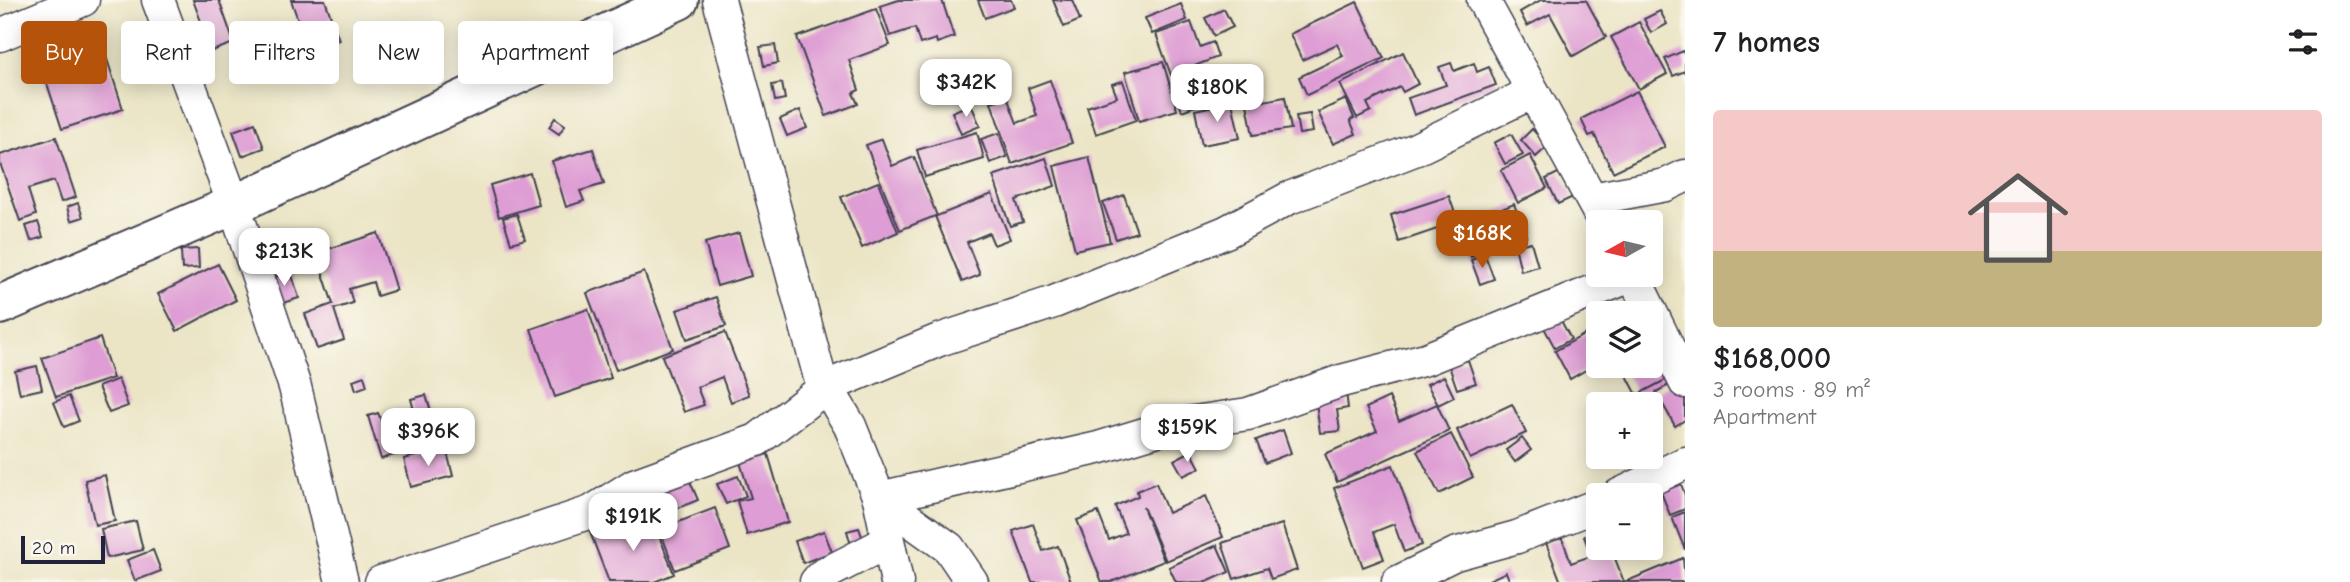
<!DOCTYPE html>
<html lang="en">
<head>
<meta charset="utf-8">
<style>
  :root { --surface:#fff; --page:#f6f6f6; --text:#202124; --muted:#757577; --line:#e0e0e0; --accent:#b45309 }
  body { margin:0; font-family:"Comic Neue",sans-serif; background:var(--page); color:var(--text); height:100vh; display:flex; flex-direction:column; font-size:26px; white-space:nowrap }
  * { box-sizing:border-box; margin:0 }
  p { font-size:23px; color:var(--muted) }
  .icon { flex:none; width:38px; height:38px; fill:none; stroke:currentColor; stroke-width:2; stroke-linecap:round; stroke-linejoin:round }
  .map { position:relative; flex:1; overflow:hidden }
  .panel { display:flex; flex-direction:column; background:var(--surface); width:665px }
  .panel>* { flex:none }
  .hud { position:absolute; left:21px; top:21px; width:665px; height:63px; display:flex; gap:14px }
  .needle { width:46px; rotate:262deg }
  .controls { position:absolute; left:1586px; top:210px; display:grid; gap:14px }
  .controls a { display:grid; place-items:center; width:77px; height:77px; border-radius:7px; background:var(--surface); box-shadow:0 4px 18px #0003; font-size:35px }
  .scale { position:absolute; left:21px; bottom:18px; width:84px; box-sizing:border-box; padding-left:7px; border:4px solid #22223b; border-top:0; font-size:19px; line-height:24px; white-space:nowrap; color:#22223b; -webkit-text-stroke:5px #fbf7ec; paint-order:stroke }
  .price { position:absolute; translate:-50% -60px; padding:0 16px; border-radius:14px; background:#fff; color:#222; font-size:23px; line-height:46px; filter:drop-shadow(0 2px 4px #0008) }
  .price::after { content:''; position:absolute; left:50%; top:42px; width:21px; height:16px; margin-left:-10px; background:inherit; clip-path:polygon(0 0,100% 0,50% 100%) }
  .price.active { background:var(--accent); color:#fff }
  ul { padding:0; list-style:none }
  li { display:grid; align-content:center; gap:14px; height:371px; padding:0 28px }
  li+li { border-top:2px solid var(--line) }
  li span { display:grid; place-items:center; height:217px; border-radius:7px; color:#555 }
  li>.icon { margin-inline-start:auto }
  span .icon { width:126px; height:126px; fill:#fffc; stroke-width:1 }
  li b { font-size:30px }
  h2 { display:flex; justify-content:space-between; align-items:center; height:84px; padding:0 28px; font-size:30px }
  .chip { padding:0 24px; border-radius:7px; background:var(--surface); box-shadow:0 4px 18px #0003; font-size:24px; line-height:63px }
  .chip.active { background:var(--accent); color:#fff }
  main { display:flex; flex:1; min-height:0 }
  .map>svg:first-child { display:block }
  .building { fill:#de9dd4 }
  .lines { fill:none; stroke-linecap:round; stroke-linejoin:round }
  .street-casing { stroke:#403f50; stroke-width:35 }
  .secondary-casing { stroke:#403f50; stroke-width:42 }
  .street { stroke:#fff; stroke-width:32 }
  .secondary { stroke:#fff; stroke-width:38 }
</style>
</head>
<body>
<main>
<div class="map">
<svg width="1685" height="582" viewBox="0 0 1685 582">
  <rect width="100%" height="100%" fill="#fbf7ec"/>
  <filter id="ink" filterUnits="userSpaceOnUse"><feTurbulence type="fractalNoise" baseFrequency=".0143" numOctaves="2"/><feDisplacementMap in="SourceGraphic" scale="14" xChannelSelector="R" yChannelSelector="G"/><feConvolveMatrix kernelMatrix="1 2 1 2 8 2 1 2 1" color-interpolation-filters="sRGB"/></filter>
  <filter id="wash" filterUnits="userSpaceOnUse"><feTurbulence type="fractalNoise" baseFrequency=".00686" numOctaves="4" result="noise"/><feDisplacementMap in="SourceGraphic" scale="28" xChannelSelector="R" yChannelSelector="G"/><feGaussianBlur stdDeviation="1.57" result="paint"/><feColorMatrix in="noise" values="0 0 0 0 0 0 0 0 0 0 0 0 0 0 0 0 0 1.4 0 .05"/><feComposite in="paint" operator="in"/></filter>
  <g filter="url(#wash)">
    <rect width="100%" height="100%" fill="#ebe5c6"/>
    <g id="blocks">
      <!-- building -->
      <g class="building">
        <path d="M193 0H219L234 43 212 51Z"/>
        <path d="M291 0H325L339 40 309 51Z"/>
        <path d="M899 0H942L954 37 937 43 936 39 920 44 915 28 890 36 880 6Z"/>
        <path d="M978 0H1011L1014 7 985 18Z"/>
        <path d="M1053 0H1072L1080 20 1064 27Z"/>
        <path d="M1541 0H1586L1606 37 1573 56 1550 14 1527 26 1520 12Z"/>
        <path d="M1357 2 1384 58 1307 95 1299 77 1343 56 1337 44 1302 60 1290 34Z"/>
        <path d="M1181 4 1187 20 1152 34 1145 18Z"/>
        <path d="M876 9 890 45 849 60 859 90 853 93 858 104 826 116 797 37Z"/>
        <path d="M1224 9 1233 27 1214 36 1205 18Z"/>
        <path d="M1660 11 1667 24 1651 33 1644 19Z"/>
        <path d="M1191 22 1200 47 1213 42 1218 57 1171 75 1156 34Z"/>
        <path d="M1639 22 1667 74 1639 89 1611 37Z"/>
        <path d="M54 37 65 70 106 56 123 109 62 129 34 44Z"/>
        <path d="M775 45 778 63 764 66 760 47Z"/>
        <path d="M1683 51 1685 56V71L1673 76 1665 59Z"/>
        <path d="M1403 52 1418 84 1403 92 1400 87 1367 103 1371 111 1357 118 1340 84Z"/>
        <path d="M1163 62 1177 110 1139 121 1125 72Z"/>
        <path d="M1451 63 1454 71 1474 63 1477 72 1489 67 1496 85 1414 115 1408 98 1446 85 1439 67Z"/>
        <path d="M1189 76 1198 105 1182 111 1172 82Z"/>
        <path d="M1050 80 1072 143 1012 164 991 102 1007 97 1017 123 1037 116 1028 88Z"/>
        <path d="M1123 81 1136 120 1096 134 1087 107 1117 97 1112 84Z"/>
        <path d="M782 83 785 99 775 101 772 85Z"/>
        <path d="M1637 91 1665 147 1613 172 1594 134 1589 136 1581 119Z"/>
        <path d="M1285 97 1291 129 1253 135 1247 104Z"/>
        <path d="M1346 99 1354 118 1350 120 1356 134 1333 144 1318 112Z"/>
        <path d="M1232 102 1240 138 1202 145 1195 110Z"/>
        <path d="M971 104 980 126 961 134 952 112Z"/>
        <path d="M800 110 807 128 787 136 780 119Z"/>
        <path d="M1310 114 1313 132 1299 134 1296 116Z"/>
        <path d="M555 118 565 125 559 134 549 127Z"/>
        <path d="M255 123 264 148 242 156 233 131Z"/>
        <path d="M1532 129 1548 146 1536 157 1521 140Z"/>
        <path d="M977 132 984 159 925 177 917 150Z"/>
        <path d="M999 133 1007 157 990 163 981 139Z"/>
        <path d="M1511 134 1523 155 1505 164 1494 143Z"/>
        <path d="M56 137 76 197 61 202 54 181 28 189 36 215 20 221 0 163V155Z"/>
        <path d="M882 139 892 166 914 157 937 216 992 194 1010 239 994 245 989 233 967 242 980 275 962 282 935 216 900 230 866 145Z"/>
        <path d="M593 149 604 184 580 191 584 201 566 207 552 161Z"/>
        <path d="M1530 155 1547 188 1518 203 1501 170Z"/>
        <path d="M1089 157 1110 242 1075 250 1054 166Z"/>
        <path d="M1046 158 1055 186 1016 200 1023 222 1010 226 993 176Z"/>
        <path d="M1560 172 1573 197 1558 204 1546 179Z"/>
        <path d="M530 173 539 205 499 217 490 185Z"/>
        <path d="M878 182 898 232 862 248 841 197Z"/>
        <path d="M1124 195 1137 232 1116 239 1103 203Z"/>
        <path d="M1449 196 1458 222 1399 242 1391 215Z"/>
        <path d="M78 203 83 217 71 221 67 207Z"/>
        <path d="M1514 204 1526 236 1471 257 1459 226Z"/>
        <path d="M517 214 525 239 511 243 503 218Z"/>
        <path d="M38 222 43 237 31 241 26 226Z"/>
        <path d="M378 233 396 290 377 296 373 282 349 289 353 303 334 309 344 340 317 349 305 314 333 304 316 253Z"/>
        <path d="M739 233 751 276 717 286 705 243Z"/>
        <path d="M1531 242 1538 266 1521 271 1515 246Z"/>
        <path d="M198 249 199 268 182 269 181 250Z"/>
        <path d="M1485 255 1494 279 1480 284 1471 260Z"/>
        <path d="M218 264 236 300 177 331 158 294Z"/>
        <path d="M291 272 299 298 276 305 268 279Z"/>
        <path d="M644 272 673 349 616 370 587 293Z"/>
        <path d="M716 297 726 326 687 339 677 310Z"/>
        <path d="M588 309 611 378 555 397 531 329Z"/>
        <path d="M1559 317 1571 339 1555 348 1543 326Z"/>
        <path d="M1591 331 1598 345V363L1570 379 1555 351Z"/>
        <path d="M725 332 749 395 731 402 722 377 697 387 704 405 684 412 662 356Z"/>
        <path d="M100 338 113 378 56 397 42 358Z"/>
        <path d="M1658 343 1675 375 1637 395 1622 366H1650V347Z"/>
        <path d="M1468 360 1476 383 1457 389 1449 366Z"/>
        <path d="M37 366 42 389 20 394 15 371Z"/>
        <path d="M364 376 367 386 356 390 353 380Z"/>
        <path d="M1444 376 1454 397 1438 405 1427 384Z"/>
        <path d="M118 379 128 406 109 413 98 387Z"/>
        <path d="M1678 380 1685 392V420L1675 426 1656 392Z"/>
        <path d="M1346 392 1348 408 1337 410 1340 431 1320 433 1315 395Z"/>
        <path d="M426 395 440 441 381 459 368 416 378 413 381 420 414 410 411 399Z"/>
        <path d="M69 396 79 421 64 427 54 402Z"/>
        <path d="M1389 397 1399 421 1437 404 1449 431 1337 482 1325 454 1377 431 1366 408Z"/>
        <path d="M1512 404 1526 433 1470 459 1457 430Z"/>
        <path d="M1283 430 1291 453 1265 463 1256 440Z"/>
        <path d="M1451 434 1473 477 1439 494 1417 451Z"/>
        <path d="M1522 438 1531 450 1515 462 1506 450Z"/>
        <path d="M446 448 453 476 411 487 404 459Z"/>
        <path d="M1191 451 1200 468 1183 476 1174 460Z"/>
        <path d="M768 454 788 522 747 535 737 501 751 498 740 462Z"/>
        <path d="M1393 465 1422 545 1404 552 1394 524 1374 532 1384 559 1363 567 1334 488Z"/>
        <path d="M686 472 698 500 666 513 655 485Z"/>
        <path d="M105 475 115 521 95 525 85 480Z"/>
        <path d="M738 476 746 496 726 504 717 484Z"/>
        <path d="M1156 483 1168 513 1206 496 1223 537 1166 561 1143 507 1164 561 1111 582H1102L1077 520 1098 512 1109 540 1126 533 1115 506 1138 496 1137 491Z"/>
        <path d="M1681 484 1685 495V509L1670 515 1661 492Z"/>
        <path d="M715 508 730 549 675 570 656 520 673 513 676 523Z"/>
        <path d="M649 510 674 574 654 582H609L590 532 611 523 617 538 638 530 633 517Z"/>
        <path d="M1685 512V550L1672 517Z"/>
        <path d="M136 521 143 550 107 558 101 529Z"/>
        <path d="M1033 524 1043 551 1058 546 1071 582H1032L1013 531Z"/>
        <path d="M1282 524 1297 570 1271 579 1267 568 1234 579 1222 543Z"/>
        <path d="M859 528 864 542 851 545 847 531Z"/>
        <path d="M824 531 832 552 803 563 795 541Z"/>
        <path d="M1598 531V548H1611L1624 582H1561L1546 543 1562 538 1571 563 1591 556 1584 536Z"/>
        <path d="M1217 545 1229 572 1207 582H1176L1169 567Z"/>
        <path d="M153 550 161 571 135 581 127 560Z"/>
        <path d="M1683 558 1685 582H1625Z"/>
        <path d="M1506 572 1510 582H1489V580Z"/>
      </g>
    </g>
  </g>
  <g filter="url(#ink)">
    <use href="#blocks" fill-opacity="0" stroke="#403f50" stroke-width="2"/>
    <g class="lines">
      <defs>
        <g id="street">
          <path d="M158 0 234 205 295 387 342 582"/>
          <path d="M719 0 819 374 850 426 879 498 897 582"/>
          <path d="M1483 0 1604 222"/>
          <path d="M0 35 83 0"/>
          <path d="M1592 199 1666 185 1685 176"/>
          <path d="M1633 275 1685 382"/>
          <path d="M1619 495 1685 463"/>
          <path d="M879 498 1098 448 1174 425 1248 414 1341 381 1426 359 1633 275"/>
          <path d="M879 498 949 548 972 582"/>
          <path d="M381 582 591 512 634 485 757 440 826 387 939 340 1054 302 1226 232 1289 198 1414 150 1533 92"/>
          <path d="M816 582 821 576 887 542"/>
          <path d="M1398 582 1455 554 1517 537 1598 505"/>
        </g>
        <path id="secondary" d="M0 305 234 205 679 0"/>
      </defs>
      <!-- street casing -->
      <use href="#street" class="street-casing"/>
      <!-- secondary casing -->
      <use href="#secondary" class="secondary-casing"/>
      <!-- street -->
      <use href="#street" class="street"/>
      <!-- secondary -->
      <use href="#secondary" class="secondary"/>
    </g>
  </g>
</svg>
<div class="controls">
<a><svg class="needle" viewBox="-14 -14 28 28"><path d="M0-13l5 13h-10z" fill="#e53935"/><path d="M0 13l5-13h-10z" fill="#757577"/></svg></a>
<a><svg class="icon" aria-label="layers" viewBox="0 0 24 24"><path d="M12 4l9 5-9 5-9-5zM3 14l9 5 9-5"/></svg></a>
<a>+</a>
<a>−</a>
</div>
<div class="scale">20 m</div>
<b class="price" style="left:966px;top:119px">$342K</b>
<b class="price" style="left:1217px;top:124px">$180K</b>
<b class="price active" style="left:1482px;top:270px">$168K</b>
<b class="price" style="left:284px;top:288px">$213K</b>
<b class="price" style="left:1187px;top:464px">$159K</b>
<b class="price" style="left:428px;top:468px">$396K</b>
<b class="price" style="left:633px;top:553px">$191K</b>
<div class="hud">
<a class="chip active">Buy</a>
<a class="chip">Rent</a>
<a class="chip">Filters</a>
<a class="chip">New</a>
<a class="chip">Apartment</a>
</div>
</div>
<section class="panel">
<h2>7 homes<svg class="icon" aria-label="filters" viewBox="0 0 24 24"><path d="M4 7h16M4 17h16"/><circle cx="9" cy="7" r="2"/><circle cx="15" cy="17" r="2"/></svg></h2>
<ul>
<li><span style="background:linear-gradient(#f6c9c9 65%,#c2b280 0)"><svg class="icon" aria-label="home" viewBox="0 0 24 24"><path d="M3 11l9-7 9 7M6 9v11h12V9"/></svg></span><div><b>$168,000</b><p>3 rooms · 89 m²</p><p>Apartment</p></div></li>
</ul>
</section>
</main>
</body>
</html>
